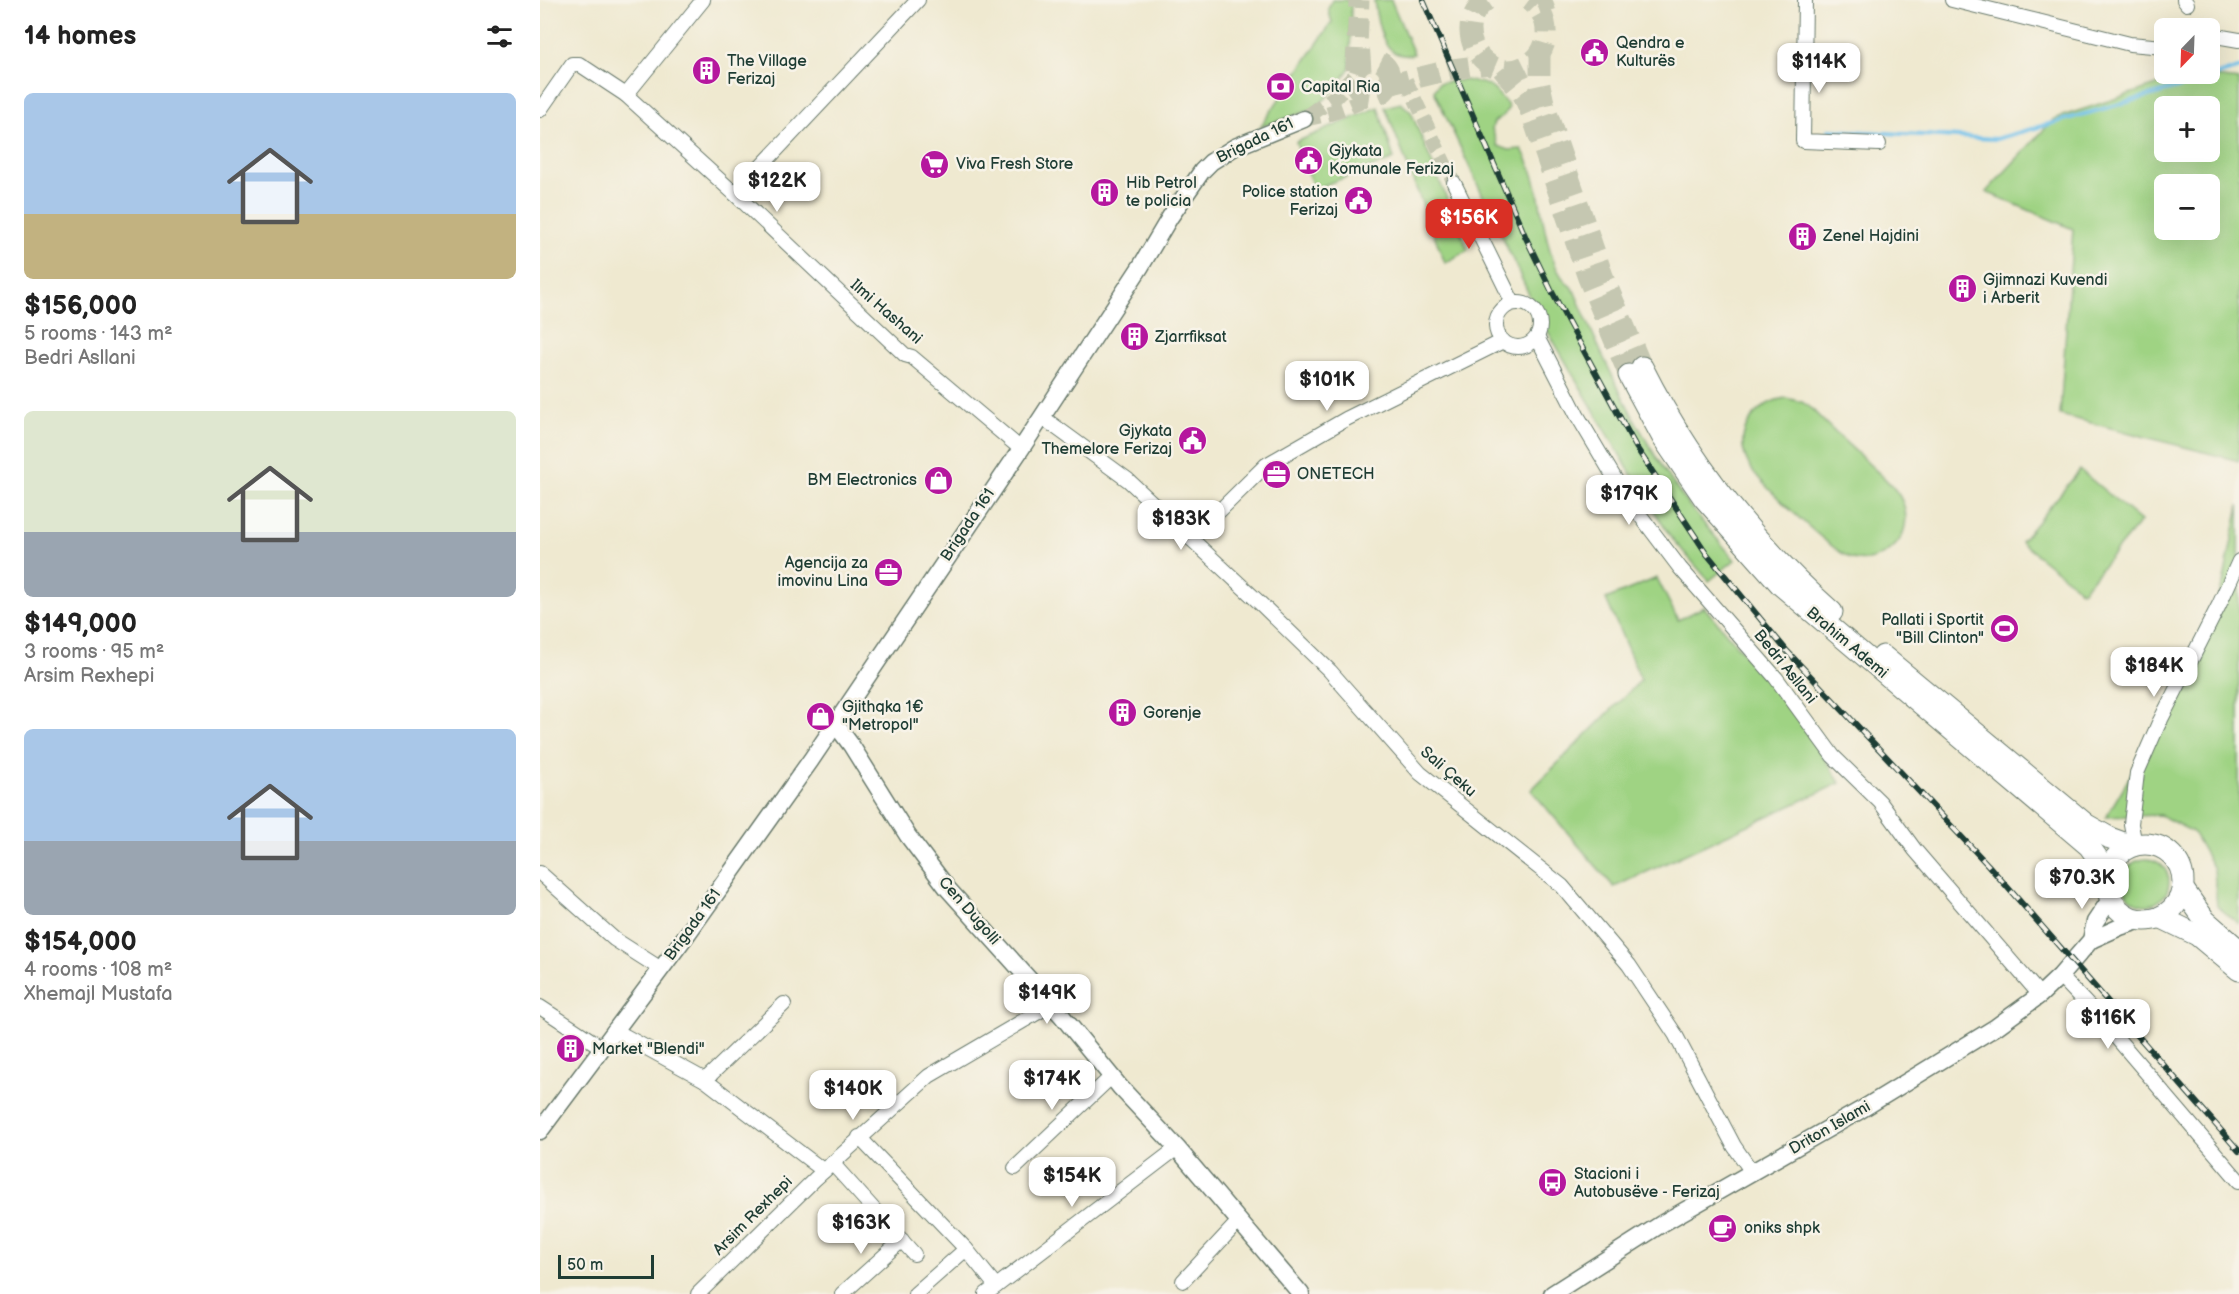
<!DOCTYPE html>
<html lang="en">
<head>
<meta charset="utf-8">
<style>
  :root { --surface:#fff; --page:#f6f6f6; --text:#222; --muted:#767676; --accent:#d93025 }
  body { margin:0; font-family:"Balsamiq Sans",sans-serif; background:var(--page); color:var(--text); height:100vh; display:flex; flex-direction:column; font-size:22px; white-space:nowrap }
  * { box-sizing:border-box; margin:0 }
  p { font-size:20px; color:var(--muted) }
  .icon { flex:none; width:33px; height:33px; fill:none; stroke:currentColor; stroke-width:2; stroke-linecap:round; stroke-linejoin:round }
  .map { position:relative; flex:1; overflow:hidden }
  .sheet { display:flex; flex-direction:column; background:var(--surface); width:540px }
  .sheet>* { flex:none }
  .needle { width:39px; rotate:203deg }
  .controls { position:absolute; left:1614px; top:18px; display:grid; gap:12px }
  .controls a { display:grid; place-items:center; width:66px; height:66px; border-radius:9px; background:var(--surface); box-shadow:0 6px 24px #0002; font-size:30px }
  .scale { position:absolute; left:18px; bottom:15px; width:96px; box-sizing:border-box; padding-left:6px; border:3px solid #1f3d34; border-top:0; font-size:16px; line-height:21px; white-space:nowrap; color:#1f3d34; -webkit-text-stroke:4px #f7f3e8; paint-order:stroke }
  .price { position:absolute; translate:-50% -51px; padding:0 14px; border-radius:12px; background:#fff; color:#222; font-size:20px; line-height:39px; filter:drop-shadow(0 2px 3px #0008) }
  .price::after { content:''; position:absolute; left:50%; top:36px; width:18px; height:14px; margin-left:-9px; background:inherit; clip-path:polygon(0 0,100% 0,50% 100%) }
  .price.current { background:var(--accent); color:#fff }
  ul { padding:0; list-style:none }
  li { display:grid; align-content:center; gap:12px; height:318px; padding:0 24px }
  li span { display:grid; place-items:center; height:186px; border-radius:9px; color:#555 }
  li>.icon { margin-inline-start:auto }
  span .icon { width:108px; height:108px; fill:#fffc; stroke-width:1 }
  li b { font-size:26px }
  h2 { display:flex; justify-content:space-between; align-items:center; height:72px; padding:0 24px; font-size:26px }
  main { display:flex; flex:1; min-height:0 }
  .map>svg:first-child { display:block }
  .green { fill:#9fd383; stroke:#5f885c; stroke-width:1.5; fill-rule:evenodd }
  .lines { fill:none; stroke-linecap:round; stroke-linejoin:round }
  .stream { stroke:#6fc1eb; stroke-width:4 }
  .minor-tunnel { stroke:#c5c7b1; stroke-width:14; stroke-dasharray:14 7; stroke-linecap:butt }
  .tertiary-tunnel { stroke:#c5c7b1; stroke-width:16; stroke-dasharray:16 8; stroke-linecap:butt }
  .primary-tunnel { stroke:#c5c7b1; stroke-width:21; stroke-dasharray:21 10; stroke-linecap:butt }
  .minor-casing { stroke:#68796b; stroke-width:16 }
  .tertiary-casing { stroke:#68796b; stroke-width:19 }
  .primary-casing { stroke:#68796b; stroke-width:23 }
  .minor { stroke:#fff; stroke-width:14 }
  .tertiary { stroke:#fff; stroke-width:16 }
  .primary { stroke:#fff; stroke-width:21 }
  .rail-casing { stroke:#1f3d34; stroke-width:6 }
  .rail { stroke:#f7f3e8; stroke-width:4; stroke-dasharray:11; stroke-linecap:butt }
  .labels { text-anchor:middle; dominant-baseline:central; stroke-width:5; stroke-linejoin:round; paint-order:stroke }
  .poi-label { font-size:16px; fill:#1f3d34; stroke:#f7f3e8; text-anchor:start }
  .street-label { font-size:16px; fill:#1f3d34; stroke:#f7f3e8 }
</style>
</head>
<body>
<main>
<section class="sheet">
<h2>14 homes<svg class="icon" aria-label="filters" viewBox="0 0 24 24"><path d="M4 7h16M4 17h16"/><circle cx="9" cy="7" r="2"/><circle cx="15" cy="17" r="2"/></svg></h2>
<ul>
<li><span style="background:linear-gradient(#a9c7e8 65%,#c2b280 0)"><svg class="icon" aria-label="home" viewBox="0 0 24 24"><path d="M3 11l9-7 9 7M6 9v11h12V9"/></svg></span><div><b>$156,000</b><p>5 rooms · 143 m²</p><p>Bedri Asllani</p></div></li>
<li><span style="background:linear-gradient(#dfe7d0 65%,#9aa5b1 0)"><svg class="icon" aria-label="home" viewBox="0 0 24 24"><path d="M3 11l9-7 9 7M6 9v11h12V9"/></svg></span><div><b>$149,000</b><p>3 rooms · 95 m²</p><p>Arsim Rexhepi</p></div></li>
<li><span style="background:linear-gradient(#a9c7e8 60%,#9aa5b1 0)"><svg class="icon" aria-label="home" viewBox="0 0 24 24"><path d="M3 11l9-7 9 7M6 9v11h12V9"/></svg></span><div><b>$154,000</b><p>4 rooms · 108 m²</p><p>Xhemajl Mustafa</p></div></li>
</ul>
</section>
<div class="map">
<svg width="1699" height="1294" viewBox="0 0 1699 1294">
  <rect width="100%" height="100%" fill="#f7f3e8"/>
  <filter id="ink" filterUnits="userSpaceOnUse"><feTurbulence type="fractalNoise" baseFrequency=".0167" numOctaves="2"/><feDisplacementMap in="SourceGraphic" scale="12" xChannelSelector="R" yChannelSelector="G"/><feConvolveMatrix kernelMatrix="1 2 1 2 8 2 1 2 1" color-interpolation-filters="sRGB"/></filter>
  <filter id="wash" filterUnits="userSpaceOnUse"><feTurbulence type="fractalNoise" baseFrequency=".008" numOctaves="4" result="noise"/><feDisplacementMap in="SourceGraphic" scale="24" xChannelSelector="R" yChannelSelector="G"/><feGaussianBlur stdDeviation="1.35" result="paint"/><feColorMatrix in="noise" values="0 0 0 0 0 0 0 0 0 0 0 0 0 0 0 0 0 1.4 0 .05"/><feComposite in="paint" operator="in"/></filter>
  <g filter="url(#wash)">
    <rect width="100%" height="100%" fill="#efe9d0"/>
    <!-- green -->
    <g class="green">
      <path d="M792 0H811L810 67 798 87 774 109 720 127 792 22 788 9Z"/>
      <path d="M834 0H851L874 54C842 63 837 21 834 0Z"/>
      <path d="M1650 74 1699 80V461L1520 415 1533 229 1446 192 1514 119ZM1624 106H1670V152H1624ZM1624 184H1670V230H1624Z"/>
      <path d="M923 80C949 82 953 86 969 107L964 115 954 122 952 129 958 146 969 150 982 149C989 162 995 178 998 193 1004 220 1008 272 1033 288 1063 359 1095 429 1139 492 1156 516 1177 538 1195 560L1169 581 1130 536 1094 479 1000 318 894 91 899 83Z"/>
      <path d="M861 103 871 112 928 250 905 263 845 107Z"/>
      <path d="M838 107 854 159 774 189 756 142Z"/>
      <path d="M1246 398 1262 402 1271 408C1288 427 1308 444 1327 462 1339 474 1356 486 1363 503 1368 515 1366 532 1358 542 1349 554 1329 564 1313 559 1295 554 1218 482 1209 465 1200 448 1200 433 1212 418 1221 406 1231 400 1246 398Z"/>
      <path d="M1540 470 1601 521 1542 591 1481 542Z"/>
      <path d="M1699 505V924L1677 906 1674 869 1653 832 1620 815 1566 817 1651 673 1683 584Z"/>
      <path d="M1117 578 1138 620 1164 607 1259 718 1300 783 1074 887 991 790 1101 680 1066 599Z"/>
      <circle cx="1606" cy="882" r="23"/>
    </g>
    <g class="lines">
      <!-- stream -->
      <path class="stream" d="M1289 130 1456 139 1637 88 1699 68"/>
    </g>
  </g>
  <g filter="url(#ink)">
    <g class="lines">
      <!-- minor-tunnel -->
      <g class="minor-tunnel">
        <path d="M939 0 943 3"/>
        <path d="M866 80 914 183"/>
      </g>
      <!-- tertiary-tunnel -->
      <g class="tertiary-tunnel">
        <path d="M998 7 1017 0"/>
        <path d="M769 115 795 97 814 77"/>
        <path d="M764 119C788 114 810 109 831 95"/>
      </g>
      <!-- primary-tunnel -->
      <g class="primary-tunnel">
        <path d="M947 0C905 29 949 91 990 63 999 57 1005 47 1006 36 1007 21 1001 9 989 0"/>
        <path d="M1000 54V85L1005 107 1063 276 1102 367"/>
        <circle cx="832" cy="78" r="18"/>
        <path d="M962 69 983 95 991 113 1048 278 1089 375"/>
        <path d="M816 70 819 0"/>
        <path d="M848 85 913 69 949 64"/>
      </g>
      <defs>
        <g id="minor">
          <path d="M1265 0 1263 141 1339 144"/>
          <path d="M1412 0 1590 44 1624 47"/>
          <path d="M1644 0 1647 4"/>
          <path d="M1670 35 1699 40"/>
          <path d="M86 95 195 194 365 355 372 357 481 449"/>
          <path d="M0 110 32 64H39L86 95 163 0"/>
          <path d="M914 183 973 303"/>
          <path d="M195 194 378 0"/>
          <circle cx="978" cy="325" r="22"/>
          <path d="M997 337 1037 415 1084 494 1140 568 1236 678 1293 756 1340 802 1375 850 1500 995"/>
          <path d="M502 417 588 480 722 605 790 671 880 773 1022 886 1089 965 1135 1034 1194 1146 1212 1172"/>
          <path d="M651 539 726 465 806 419 963 341"/>
          <path d="M1595 845 1591 824 1597 773 1618 725 1679 605 1699 561"/>
          <path d="M0 873 74 939 121 969"/>
          <path d="M1520 976 1558 1016 1699 1181"/>
          <path d="M0 1007 61 1047"/>
          <path d="M74 1030 165 1080 244 1004"/>
          <path d="M165 1080 284 1171"/>
          <path d="M319 1137 426 1249 375 1294"/>
          <path d="M292 1163 374 1254"/>
          <path d="M475 1168 571 1077"/>
          <path d="M426 1249 456 1286"/>
          <path d="M643 1281 699 1221"/>
          <path d="M158 1294 275 1179 389 1076 512 1004"/>
          <path d="M302 1294 362 1240"/>
          <path d="M446 1294 637 1148"/>
        </g>
        <g id="tertiary">
          <path d="M294 722 311 745 368 836 408 889 522 1016 580 1087 637 1148 761 1294"/>
          <path d="M1551 940 1580 927 1602 920"/>
          <path d="M0 1131 148 933 271 760 481 449 601 266 630 217 662 171 671 162 695 147 764 119"/>
          <path d="M1012 1294 1123 1223 1319 1111 1456 1027 1500 995 1520 976 1551 940 1555 922 1571 898"/>
        </g>
        <g id="primary">
          <path d="M1102 367C1149 461 1213 542 1292 612"/>
          <path d="M1089 375 1123 438 1164 498 1242 586 1549 846 1568 873"/>
          <path d="M1343 656 1547 825 1570 838 1592 846"/>
          <circle cx="1605" cy="882" r="38"/>
          <path d="M1643 889 1665 920 1699 950"/>
          <path d="M1620 917 1657 935 1699 970"/>
        </g>
      </defs>
      <!-- minor casing -->
      <use href="#minor" class="minor-casing"/>
      <!-- tertiary casing -->
      <use href="#tertiary" class="tertiary-casing"/>
      <!-- primary casing -->
      <use href="#primary" class="primary-casing"/>
      <!-- minor -->
      <use href="#minor" class="minor"/>
      <!-- tertiary -->
      <use href="#tertiary" class="tertiary"/>
      <!-- primary -->
      <use href="#primary" class="primary"/>
      <defs>
        <path id="rail" d="M883 0 986 238 1012 292 1096 447 1167 554 1246 650 1448 865 1699 1151"/>
      </defs>
      <!-- rail casing -->
      <use href="#rail" class="rail-casing"/>
      <!-- rail -->
      <use href="#rail" class="rail"/>
    </g>
  </g>
  <!-- icons -->
  <defs>
    <symbol id="civic-disc" viewBox="-11 -11 22 22"><circle r="9.5" fill="#b5179e" stroke="#f7f3e8"/><path d="M-.6-6.5H3V-4.5H.6V-3L4-1V1h2V6H-6V1h2V-1L-.6-3ZM-1.2 2.5V6h2.4V2.5Z" fill="#fff"/></symbol>
    <symbol id="building-disc" viewBox="-11 -11 22 22"><circle r="9.5" fill="#b5179e" stroke="#f7f3e8"/><path d="M-4-6H4V6H1V3H-1V6H-4ZM-2.5-4.3h1.7v1.8h-1.7ZM.8-4.3h1.7v1.8H.8ZM-2.5-1h1.7V.8h-1.7ZM.8-1h1.7V.8H.8Z" fill="#fff"/></symbol>
    <symbol id="bank-disc" viewBox="-11 -11 22 22"><circle r="9.5" fill="#b5179e" stroke="#f7f3e8"/><path d="M-6-4H6V4H-6ZM0-2.3a2.3 2.3 0 1 0 0 4.6a2.3 2.3 0 1 0 0-4.6Z" fill="#fff"/></symbol>
    <symbol id="supermarket-disc" viewBox="-11 -11 22 22"><circle r="9.5" fill="#b5179e" stroke="#f7f3e8"/><path d="M-6-5.5h2.5l.6 2H6L4.5 2H-2.5L-4.4-4H-6ZM-1.5 3.2a1.3 1.3 0 1 0 .1 0ZM3 3.2a1.3 1.3 0 1 0 .1 0Z" fill="#fff"/></symbol>
    <symbol id="office-disc" viewBox="-11 -11 22 22"><circle r="9.5" fill="#b5179e" stroke="#f7f3e8"/><path d="M-6-3h4V-5.5h4V-3h4V5H-6ZM-1-4.5V-3h2v-1.5ZM-6 0V1H6V0Z" fill="#fff"/></symbol>
    <symbol id="shop-disc" viewBox="-11 -11 22 22"><circle r="9.5" fill="#b5179e" stroke="#f7f3e8"/><path d="M-5-2.5h2.3a2.7 3.5 0 0 1 5.4 0H5L5.5 6h-11ZM-1.5-2.5h3a1.5 2.3 0 0 0-3 0Z" fill="#fff"/></symbol>
    <symbol id="stadium-disc" viewBox="-11 -11 22 22"><circle r="9.5" fill="#b5179e" stroke="#f7f3e8"/><path d="M0-5a6.5 5 0 1 0 0 10a6.5 5 0 1 0 0-10ZM-3.5-1.8h7v3.6h-7Z" fill="#fff"/></symbol>
    <symbol id="bus-disc" viewBox="-11 -11 22 22"><circle r="9.5" fill="#b5179e" stroke="#f7f3e8"/><path d="M-5-6H5V4H4V6H2V4H-2V6H-4V4H-5ZM-3.5-4V0h7V-4ZM-3.5 1.2v1.5H-2V1.2ZM2 1.2v1.5H3.5V1.2Z" fill="#fff"/></symbol>
    <symbol id="cafe-disc" viewBox="-11 -11 22 22"><circle r="9.5" fill="#b5179e" stroke="#f7f3e8"/><path d="M-5.5-4.5H6V0H3Q3 3.5 0 3.5H-2.5Q-5.5 3.5-5.5 0ZM3-3.2v2h1.7v-2ZM-6 4.5H4V6H-6Z" fill="#fff"/></symbol>
  </defs>
  <g fill-rule="evenodd">
    <use href="#civic-disc" x="1038" y="36" width="33" height="33"/>
    <use href="#building-disc" x="150" y="54" width="33" height="33"/>
    <use href="#bank-disc" x="724" y="70" width="33" height="33"/>
    <use href="#civic-disc" x="752" y="144" width="33" height="33"/>
    <use href="#supermarket-disc" x="378" y="148" width="33" height="33"/>
    <use href="#building-disc" x="548" y="176" width="33" height="33"/>
    <use href="#civic-disc" x="802" y="184" width="33" height="33"/>
    <use href="#building-disc" x="1246" y="220" width="33" height="33"/>
    <use href="#building-disc" x="1406" y="272" width="33" height="33"/>
    <use href="#building-disc" x="578" y="320" width="33" height="33"/>
    <use href="#civic-disc" x="636" y="424" width="33" height="33"/>
    <use href="#office-disc" x="720" y="458" width="33" height="33"/>
    <use href="#shop-disc" x="382" y="464" width="33" height="33"/>
    <use href="#office-disc" x="332" y="556" width="33" height="33"/>
    <use href="#stadium-disc" x="1448" y="612" width="33" height="33"/>
    <use href="#building-disc" x="566" y="696" width="33" height="33"/>
    <use href="#shop-disc" x="264" y="700" width="33" height="33"/>
    <use href="#building-disc" x="14" y="1032" width="33" height="33"/>
    <use href="#bus-disc" x="996" y="1166" width="33" height="33"/>
    <use href="#cafe-disc" x="1166" y="1212" width="33" height="33"/>
  </g>
  <g class="labels">
    <!-- poi labels -->
    <g class="poi-label">
      <text x="1076" y="43">Qendra e<tspan x="1076" dy="18">Kulturës</tspan></text>
      <text x="187" y="61">The Village<tspan x="187" dy="18">Ferizaj</tspan></text>
      <text x="761" y="87">Capital Ria</text>
      <text x="789" y="151">Gjykata<tspan x="789" dy="18">Komunale Ferizaj</tspan></text>
      <text x="416" y="164">Viva Fresh Store</text>
      <text x="586" y="183">Hib Petrol<tspan x="586" dy="18">te policia</tspan></text>
      <text x="798" y="192" text-anchor="end">Police station<tspan x="798" dy="18">Ferizaj</tspan></text>
      <text x="1283" y="236">Zenel Hajdini</text>
      <text x="1443" y="280">Gjimnazi Kuvendi<tspan x="1443" dy="18">i Arberit</tspan></text>
      <text x="615" y="337">Zjarrfiksat</text>
      <text x="632" y="431" text-anchor="end">Gjykata<tspan x="632" dy="18">Themelore Ferizaj</tspan></text>
      <text x="757" y="474">ONETECH</text>
      <text x="377" y="480" text-anchor="end">BM Electronics</text>
      <text x="328" y="563" text-anchor="end">Agencija za<tspan x="328" dy="18">imovinu Lina</tspan></text>
      <text x="1444" y="620" text-anchor="end">Pallati i Sportit<tspan x="1444" dy="18">"Bill Clinton"</tspan></text>
      <text x="302" y="707">Gjithqka 1€<tspan x="302" dy="18">"Metropol"</tspan></text>
      <text x="603" y="713">Gorenje</text>
      <text x="52" y="1049">Market "Blendi"</text>
      <text x="1034" y="1174">Stacioni i<tspan x="1034" dy="18">Autobusëve - Ferizaj</tspan></text>
      <text x="1204" y="1228">oniks shpk</text>
    </g>
    <!-- street labels -->
    <g class="street-label">
      <text transform="translate(715 141) rotate(-26)">Brigada 161</text>
      <text transform="translate(346 312) rotate(41)">Ilmi Hashani</text>
      <text transform="translate(428 525) rotate(-56)">Brigada 161</text>
      <text transform="translate(1307 643) rotate(40)">Brahim Ademi</text>
      <text transform="translate(1245 667) rotate(51)">Bedri Asllani</text>
      <text transform="translate(908 772) rotate(41)">Sali Çeku</text>
      <text transform="translate(429 911) rotate(49)">Cen Dugolli</text>
      <text transform="translate(153 925) rotate(-54)">Brigada 161</text>
      <text transform="translate(1290 1128) rotate(-30)">Driton Islami</text>
      <text transform="translate(213 1216) rotate(-45)">Arsim Rexhepi</text>
    </g>
  </g>
</svg>
<div class="controls">
<a><svg class="needle" viewBox="-14 -14 28 28"><path d="M0-13l5 13h-10z" fill="#e53935"/><path d="M0 13l5-13h-10z" fill="#767676"/></svg></a>
<a>+</a>
<a>−</a>
</div>
<div class="scale">50 m</div>
<b class="price" style="left:1279px;top:94px">$114K</b>
<b class="price" style="left:237px;top:213px">$122K</b>
<b class="price current" style="left:929px;top:250px">$156K</b>
<b class="price" style="left:787px;top:412px">$101K</b>
<b class="price" style="left:1089px;top:526px">$179K</b>
<b class="price" style="left:641px;top:551px">$183K</b>
<b class="price" style="left:1614px;top:698px">$184K</b>
<b class="price" style="left:1542px;top:910px">$70.3K</b>
<b class="price" style="left:507px;top:1025px">$149K</b>
<b class="price" style="left:1568px;top:1050px">$116K</b>
<b class="price" style="left:512px;top:1111px">$174K</b>
<b class="price" style="left:313px;top:1121px">$140K</b>
<b class="price" style="left:532px;top:1208px">$154K</b>
<b class="price" style="left:321px;top:1255px">$163K</b>
</div>
</main>
</body>
</html>
